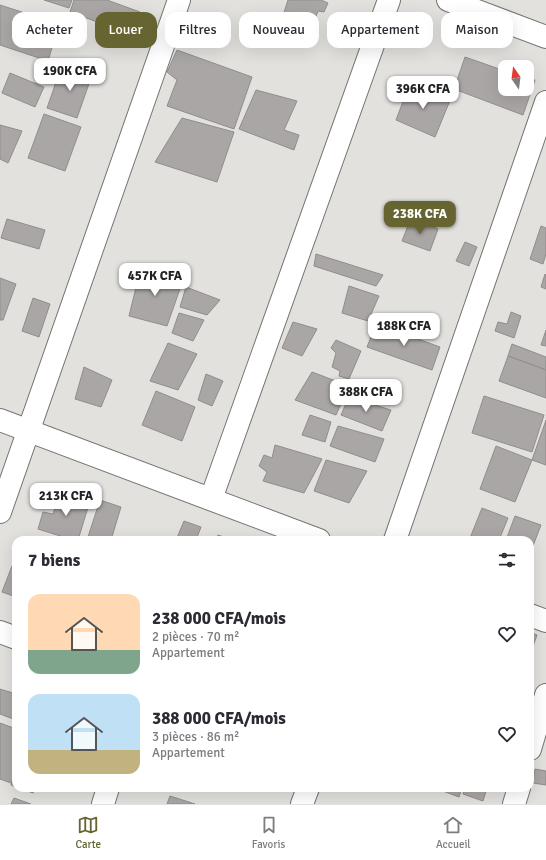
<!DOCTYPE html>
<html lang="fr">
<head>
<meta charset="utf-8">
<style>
  :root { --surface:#fff; --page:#f7f7f7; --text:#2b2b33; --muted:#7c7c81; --line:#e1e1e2; --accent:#666431 }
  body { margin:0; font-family:Signika,sans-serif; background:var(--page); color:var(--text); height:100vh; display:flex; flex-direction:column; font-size:15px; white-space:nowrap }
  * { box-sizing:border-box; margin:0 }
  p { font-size:13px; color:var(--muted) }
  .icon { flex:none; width:22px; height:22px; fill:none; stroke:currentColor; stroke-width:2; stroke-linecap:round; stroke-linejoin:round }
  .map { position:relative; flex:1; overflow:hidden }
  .sheet { position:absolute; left:12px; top:536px; width:522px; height:256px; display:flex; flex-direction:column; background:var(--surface); border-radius:12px; box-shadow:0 4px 16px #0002 }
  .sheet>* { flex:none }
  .hud { position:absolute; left:12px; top:12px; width:522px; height:36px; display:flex; gap:8px }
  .needle { width:26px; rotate:346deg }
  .fabs { position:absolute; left:498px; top:60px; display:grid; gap:8px }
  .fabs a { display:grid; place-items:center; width:36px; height:36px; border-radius:8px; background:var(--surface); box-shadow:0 4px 16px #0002; font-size:20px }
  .price { position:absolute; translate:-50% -34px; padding:0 9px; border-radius:8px; background:#fff; color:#222; font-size:13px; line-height:26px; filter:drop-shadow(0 1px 2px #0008) }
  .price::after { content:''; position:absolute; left:50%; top:24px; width:12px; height:9px; margin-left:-6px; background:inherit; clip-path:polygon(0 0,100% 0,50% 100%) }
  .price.current { background:var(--accent); color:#fff }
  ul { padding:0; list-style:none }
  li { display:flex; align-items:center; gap:12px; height:100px; padding:0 16px }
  li span { display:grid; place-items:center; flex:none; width:112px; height:80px; border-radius:12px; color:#555 }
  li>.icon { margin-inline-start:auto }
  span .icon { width:48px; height:48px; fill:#fffc; stroke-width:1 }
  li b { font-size:17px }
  h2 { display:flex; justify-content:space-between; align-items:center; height:48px; padding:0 16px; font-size:17px }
  .chip { padding:0 14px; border-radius:12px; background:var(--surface); box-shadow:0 4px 16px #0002; font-size:14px; line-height:36px }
  .chip.current { background:var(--accent); color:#fff }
  .dock { display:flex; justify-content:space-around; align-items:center; height:56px; border-top:1px solid var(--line); background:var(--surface); font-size:11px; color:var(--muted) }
  .dock a { display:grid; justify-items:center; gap:2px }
  .dock .current { color:var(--accent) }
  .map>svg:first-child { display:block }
  .building { fill:#aaa6a6; stroke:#908d8d }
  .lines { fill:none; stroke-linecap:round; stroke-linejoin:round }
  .minor-casing { stroke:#757471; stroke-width:24 }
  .minor { stroke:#fff; stroke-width:22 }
</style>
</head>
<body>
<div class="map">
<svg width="546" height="804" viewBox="0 0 546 804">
  <rect width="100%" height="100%" fill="#e2e1de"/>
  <!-- building -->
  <g class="building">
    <path d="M44 0H72L69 8Z"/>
    <path d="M74 0H107L140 12 133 35 70 12Z"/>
    <path d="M288 0H321L328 3 324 12 318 11 309 34 280 25Z"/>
    <path d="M0 5 59 24 48 61 0 45Z"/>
    <path d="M177 50 252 77 234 129 167 106 177 80 167 72Z"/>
    <path d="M465 57 505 71V89H527V78L535 80 523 115 454 89Z"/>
    <path d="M62 65 92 75 77 118 47 108Z"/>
    <path d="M10 73 44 87 35 107 2 93Z"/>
    <path d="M410 83 451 98 435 137 396 120Z"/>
    <path d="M256 90 297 101 284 130 299 135 294 150 239 129Z"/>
    <path d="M44 114 81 127 65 171 28 158Z"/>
    <path d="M182 118 234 132 217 182 155 162Z"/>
    <path d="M0 125 22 131 8 163 0 159Z"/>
    <path d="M411 218 438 229 430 251 402 241Z"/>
    <path d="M7 219 45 230 39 249 1 238Z"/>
    <path d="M541 226 546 228V254L543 264 530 259Z"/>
    <path d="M465 242 477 247 469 266 456 261Z"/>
    <path d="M316 254 383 275 376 286 314 266Z"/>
    <path d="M141 267 183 280 167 326 129 316Z"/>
    <path d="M545 274 546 275V289L541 287Z"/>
    <path d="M0 278 16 284 3 320H0Z"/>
    <path d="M349 286 379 296 368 321 342 313Z"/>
    <path d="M186 287 220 300 207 315 180 307Z"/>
    <path d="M33 298 50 304 39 337 22 331Z"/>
    <path d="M511 312 521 316 514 338 495 331 498 322 507 324Z"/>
    <path d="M179 313 204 320 193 341 172 333Z"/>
    <path d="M293 322 317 329 302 356 282 348Z"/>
    <path d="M376 324 440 347 432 370 367 347Z"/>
    <path d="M546 330V346L541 345Z"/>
    <path d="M336 340 361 351 349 379 339 376 340 371 332 367 336 353 331 348Z"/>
    <path d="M168 343 197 354 178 390 150 381Z"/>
    <path d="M512 344 546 357V370L508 356Z"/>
    <path d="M508 356 546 370V398L499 381Z"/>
    <path d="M84 367 112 380 101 407 75 399Z"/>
    <path d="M312 372 349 386 336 415 295 400Z"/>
    <path d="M206 374 223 381 212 406 198 400Z"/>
    <path d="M156 391 195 407 182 441 142 425Z"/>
    <path d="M484 396 544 415 532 452 472 433Z"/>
    <path d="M349 397 391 410 382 431 341 415Z"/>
    <path d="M310 415 331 422 325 442 302 435Z"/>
    <path d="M546 420V465L532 460Z"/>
    <path d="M338 426 384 439 375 462 330 446Z"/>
    <path d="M275 445 322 459 304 493 263 481 267 472 259 466 264 455 272 458Z"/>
    <path d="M496 446 532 460 515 502 480 489Z"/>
    <path d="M326 460 367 471 349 503 314 491Z"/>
    <path d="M60 492 90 501 78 540H73L38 529 43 512 53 514Z"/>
    <path d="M100 500 121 507 111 540H87Z"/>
    <path d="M482 508 508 518 499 540H475L470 538Z"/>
    <path d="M515 516 541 525 531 551 530 540H506Z"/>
    <path d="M184 521 201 527 196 540H176Z"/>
    <path d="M218 535 232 540H216Z"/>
    <path d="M12 566 16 567V597L2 592Z"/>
    <path d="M530 632 537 635 530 655Z"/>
    <path d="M0 689 16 694V720L0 714Z"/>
    <path d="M0 723 16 729V770L11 783 0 779Z"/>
    <path d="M535 769 546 771V785L533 783Z"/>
    <path d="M16 770V787L11 785Z"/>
    <path d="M19 788H35L33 793Z"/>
    <path d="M435 788H462L459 797Z"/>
    <path d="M465 788H487L483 801 463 794Z"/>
    <path d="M170 796 195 804H167Z"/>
    <path d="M14 798 31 804H11Z"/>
  </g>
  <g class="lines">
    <defs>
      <g id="minor">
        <path d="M448 0 546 37"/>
        <path d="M0 420 319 540"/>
        <path d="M211 499 389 0"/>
        <path d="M0 512 179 0"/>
        <path d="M395 540 546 102"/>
        <path d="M530 615 546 621"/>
        <path d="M0 632 16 638"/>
        <path d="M530 749 546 695"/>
        <path d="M103 804 108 788"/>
        <path d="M302 804 308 788"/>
        <path d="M514 804 519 788"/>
      </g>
    </defs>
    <!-- minor casing -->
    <use href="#minor" class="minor-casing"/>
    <!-- minor -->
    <use href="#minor" class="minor"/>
  </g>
</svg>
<div class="fabs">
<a><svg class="needle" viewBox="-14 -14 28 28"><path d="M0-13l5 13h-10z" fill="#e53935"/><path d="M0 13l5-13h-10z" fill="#7c7c81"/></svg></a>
</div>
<b class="price" style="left:70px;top:92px">190K CFA</b>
<b class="price" style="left:423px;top:110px">396K CFA</b>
<b class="price current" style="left:420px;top:235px">238K CFA</b>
<b class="price" style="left:155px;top:297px">457K CFA</b>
<b class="price" style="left:404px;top:347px">188K CFA</b>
<b class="price" style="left:366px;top:413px">388K CFA</b>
<b class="price" style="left:66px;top:517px">213K CFA</b>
<div class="hud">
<a class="chip">Acheter</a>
<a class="chip current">Louer</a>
<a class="chip">Filtres</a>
<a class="chip">Nouveau</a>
<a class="chip">Appartement</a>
<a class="chip">Maison</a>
</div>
<section class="sheet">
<h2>7 biens<svg class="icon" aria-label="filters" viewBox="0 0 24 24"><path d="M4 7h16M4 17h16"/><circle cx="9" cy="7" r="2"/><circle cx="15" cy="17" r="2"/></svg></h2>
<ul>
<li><span style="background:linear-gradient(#ffd9b3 70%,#7fa58c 0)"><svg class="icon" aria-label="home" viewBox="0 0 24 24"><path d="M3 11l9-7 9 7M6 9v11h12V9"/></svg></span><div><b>238 000 CFA/mois</b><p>2 pièces · 70 m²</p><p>Appartement</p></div><svg class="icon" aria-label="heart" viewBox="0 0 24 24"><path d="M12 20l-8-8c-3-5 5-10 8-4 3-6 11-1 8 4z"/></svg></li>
<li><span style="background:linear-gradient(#bfe0f5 70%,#c2b280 0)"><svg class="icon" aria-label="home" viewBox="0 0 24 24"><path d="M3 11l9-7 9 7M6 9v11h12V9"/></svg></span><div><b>388 000 CFA/mois</b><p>3 pièces · 86 m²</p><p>Appartement</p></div><svg class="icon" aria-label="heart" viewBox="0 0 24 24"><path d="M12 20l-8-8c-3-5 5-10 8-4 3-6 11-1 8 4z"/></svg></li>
</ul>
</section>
</div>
<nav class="dock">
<a class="current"><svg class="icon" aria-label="map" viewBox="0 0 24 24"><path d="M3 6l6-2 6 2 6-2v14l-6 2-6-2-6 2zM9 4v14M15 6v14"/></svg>Carte</a>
<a><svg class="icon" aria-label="saved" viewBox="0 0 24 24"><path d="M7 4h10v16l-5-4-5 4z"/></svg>Favoris</a>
<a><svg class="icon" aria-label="home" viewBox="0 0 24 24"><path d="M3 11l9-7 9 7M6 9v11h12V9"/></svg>Accueil</a>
</nav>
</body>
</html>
